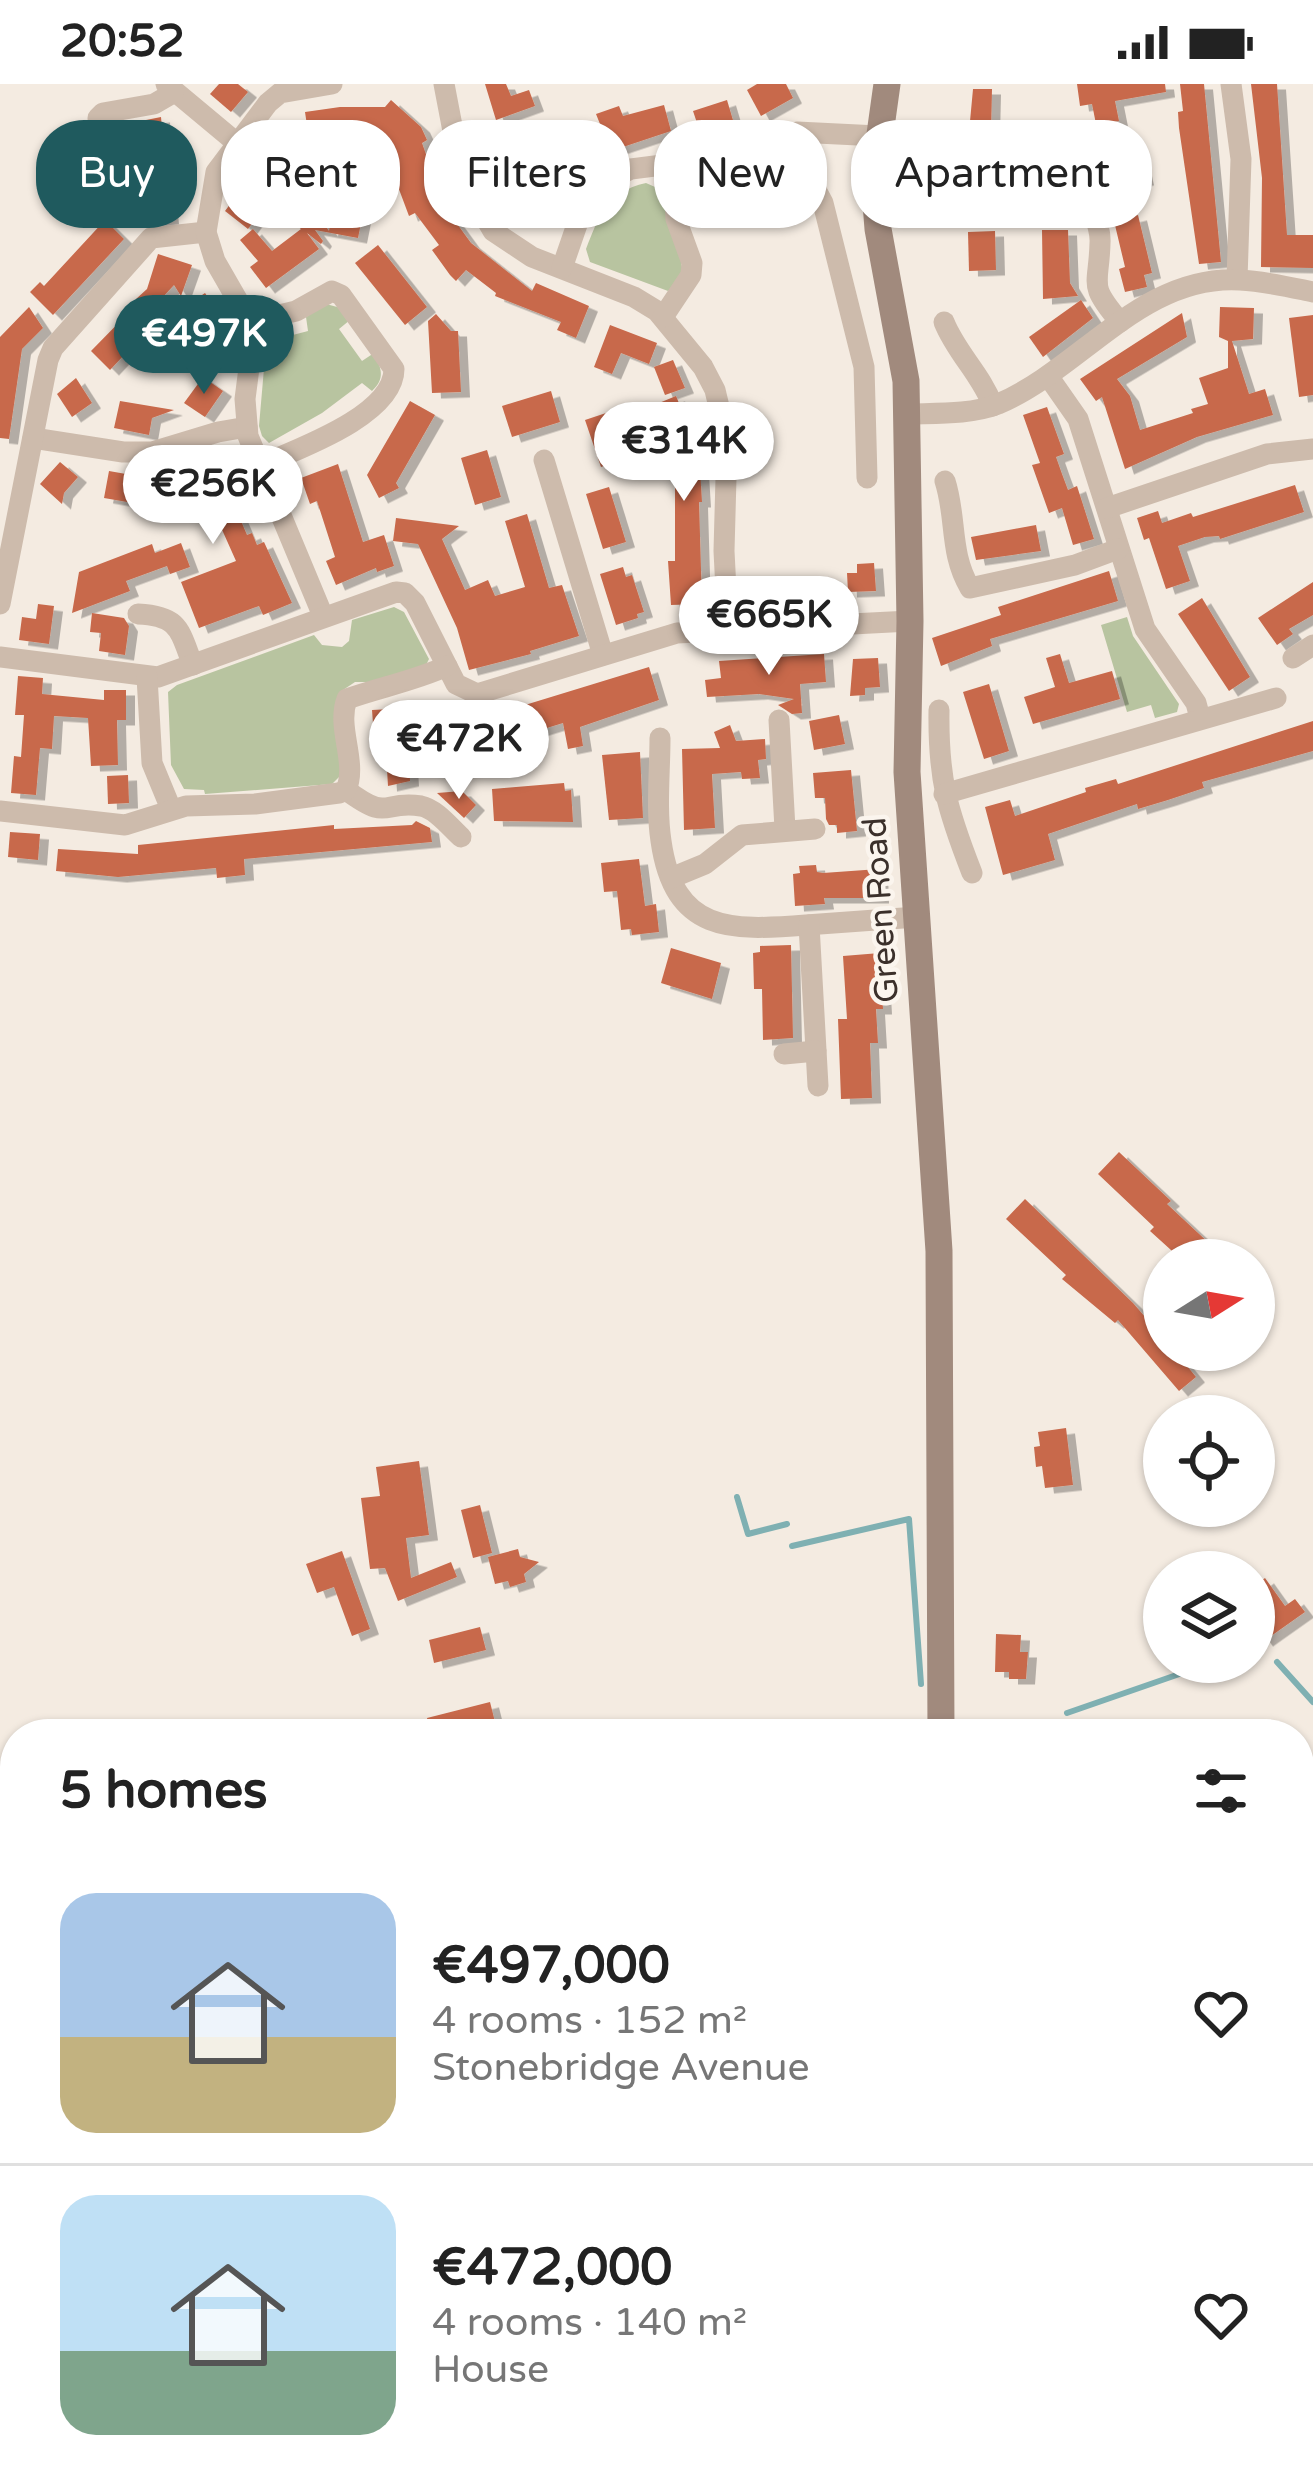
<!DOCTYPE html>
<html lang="en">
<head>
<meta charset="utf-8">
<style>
  :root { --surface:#fff; --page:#f6f6f6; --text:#222; --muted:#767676; --line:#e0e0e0; --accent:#1f5a5e }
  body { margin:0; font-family:"Varela Round",sans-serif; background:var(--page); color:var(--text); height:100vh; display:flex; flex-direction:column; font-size:45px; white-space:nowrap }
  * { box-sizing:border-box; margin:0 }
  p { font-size:39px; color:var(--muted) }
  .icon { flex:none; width:66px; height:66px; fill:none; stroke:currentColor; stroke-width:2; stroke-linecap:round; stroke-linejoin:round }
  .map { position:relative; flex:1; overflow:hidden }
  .panel { position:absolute; left:0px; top:1635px; width:1314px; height:768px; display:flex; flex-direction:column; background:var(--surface); border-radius:48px 48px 0 0; box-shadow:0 3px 9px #0004 }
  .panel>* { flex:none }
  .top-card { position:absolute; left:36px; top:36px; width:1242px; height:108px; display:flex; gap:24px }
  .needle { width:78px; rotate:79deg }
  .tools { position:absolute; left:1143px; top:1155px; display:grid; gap:24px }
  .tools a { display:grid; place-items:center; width:132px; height:132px; border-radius:50%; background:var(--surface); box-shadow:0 3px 9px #0004; font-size:60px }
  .price { position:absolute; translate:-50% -102px; padding:0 27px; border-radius:42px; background:#fff; color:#222; font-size:39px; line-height:78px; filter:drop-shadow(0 3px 6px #0008) }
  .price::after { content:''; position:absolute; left:50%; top:72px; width:36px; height:27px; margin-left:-18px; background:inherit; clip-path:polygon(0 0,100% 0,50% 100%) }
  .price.selected { background:var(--accent); color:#fff }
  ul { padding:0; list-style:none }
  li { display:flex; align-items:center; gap:36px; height:300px; padding:0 60px }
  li+li { border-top:3px solid var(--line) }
  li span { display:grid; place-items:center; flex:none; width:336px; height:240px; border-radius:36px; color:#555 }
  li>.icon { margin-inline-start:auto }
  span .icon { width:144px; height:144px; fill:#fffc; stroke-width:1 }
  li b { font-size:51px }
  h2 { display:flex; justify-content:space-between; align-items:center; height:144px; padding:0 60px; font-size:51px }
  .chip { padding:0 42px; border-radius:48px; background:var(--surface); box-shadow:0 3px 9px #0004; font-size:42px; line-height:108px }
  .chip.selected { background:var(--accent); color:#fff }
  .status { display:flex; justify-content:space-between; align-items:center; height:84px; padding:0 60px; background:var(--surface); direction:ltr }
  .status svg { height:33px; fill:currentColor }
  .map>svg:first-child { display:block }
  .green { fill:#b8c4a0 }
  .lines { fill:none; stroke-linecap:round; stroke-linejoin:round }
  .stream { stroke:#7fb0b2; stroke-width:6 }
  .building { fill:#c8694b; filter:url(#shadow) }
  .street { stroke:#cdbbac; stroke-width:21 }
  .secondary { stroke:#a18a7d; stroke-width:27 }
  .labels { text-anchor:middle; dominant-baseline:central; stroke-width:9; stroke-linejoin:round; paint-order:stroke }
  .street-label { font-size:33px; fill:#3b302b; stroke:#fbf5ee }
</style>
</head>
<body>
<div class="status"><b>20:52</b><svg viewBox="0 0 49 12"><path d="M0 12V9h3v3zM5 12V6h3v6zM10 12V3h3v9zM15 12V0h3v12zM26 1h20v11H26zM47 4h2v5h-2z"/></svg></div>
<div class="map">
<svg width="1313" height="2403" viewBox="0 0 1313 2403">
  <defs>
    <filter id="shadow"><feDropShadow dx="9" dy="5.5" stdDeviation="0" flood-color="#0004"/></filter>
  </defs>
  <rect width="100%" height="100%" fill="#f4ebe1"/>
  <!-- green -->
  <g class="green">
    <path d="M646 99 655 103C668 126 681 166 683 192L668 207 590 178 586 165C600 130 606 108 646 99Z"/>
    <path d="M326 220 341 224 350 236 339 245 362 277 374 269C381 284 386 294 372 307L362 299 322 329 269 359 262 352 259 342 267 250 279 246 285 238 289 252 308 247 306 233Z"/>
    <path d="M394 523 404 528 429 575 425 583 384 598H355L343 606 341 691 332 700 205 710 204 706 184 705 171 681 168 608 177 601 314 551 322 561 342 563 349 557 352 536Z"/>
    <path d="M1127 533 1133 552 1179 620 1177 628 1155 634 1151 621 1127 628 1101 541Z"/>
  </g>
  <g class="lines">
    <!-- stream -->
    <g class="stream">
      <path d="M737 1413 748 1450 787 1440"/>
      <path d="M792 1462 909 1435 921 1600"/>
      <path d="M1254 1563 1260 1562"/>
      <path d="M1277 1578 1313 1618"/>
      <path d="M1067 1629 1214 1578"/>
    </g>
  </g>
  <!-- building -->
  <g class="building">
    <path d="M219 0H238L248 8 231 28 210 10Z"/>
    <path d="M485 0H506L511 12 529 6 535 22 496 36Z"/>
    <path d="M757 0H786L793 14 761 32 747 6Z"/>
    <path d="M1077 0H1165L1166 8 1115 17 1119 37 1096 40 1092 20 1080 22Z"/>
    <path d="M1180 0H1204L1221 178 1199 180 1179 44 1178 28 1183 27Z"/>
    <path d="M1251 0H1277L1287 151H1313V184L1261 183 1262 94Z"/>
    <path d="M973 5H992L991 47 969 48Z"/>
    <path d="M391 16 421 43 427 56 422 59 444 122 471 159 532 207 536 199 589 222 576 254 557 246 561 238 495 212 496 209 466 186 456 197 450 191 432 166 439 161 415 129 409 132 388 76 398 71 375 51 348 52 347 48 309 55 305 28 340 23H385Z"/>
    <path d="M727 16 735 43 702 54 693 27Z"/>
    <path d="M664 21 671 47 596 72 585 46 600 40 596 30 619 22 623 32Z"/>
    <path d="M161 33 170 135 145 138 136 38Z"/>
    <path d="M275 60 295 75 282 93 289 98 285 103 299 124 308 117 329 147 333 123 363 129 358 154 315 146 323 157 321 160 307 149 319 165 266 204 250 183 258 177 240 156 253 145 272 167 301 145 267 119 248 145 225 127Z"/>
    <path d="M1139 68 1145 96 1022 121 1016 94Z"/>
    <path d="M1138 131 1152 189 1144 191 1147 203 1125 208 1119 185 1125 183 1114 137Z"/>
    <path d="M105 136 124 155 53 231 30 208 40 198 44 202Z"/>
    <path d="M1042 146H1068L1070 199 1078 212 1043 215Z"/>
    <path d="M995 147 996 186 969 187 968 148Z"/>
    <path d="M378 161 427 223 405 241 355 179Z"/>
    <path d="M158 170 192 181 181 212 174 201 148 229 156 237 110 286 91 267 139 218 136 215 147 205Z"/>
    <path d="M205 209 224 237 218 271 188 268 190 250 184 249 187 221Z"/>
    <path d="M1081 216 1093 234 1043 273 1029 253Z"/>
    <path d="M29 223 43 244 22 265 9 355 0 354V253Z"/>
    <path d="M1220 223 1254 224 1253 255 1232 257 1249 310 1265 305 1273 331 1197 353 1125 385 1102 313 1096 317 1080 295 1182 229 1187 253 1117 295 1130 312 1140 346 1193 329 1191 325 1208 320 1199 294 1228 284V257L1219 253Z"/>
    <path d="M436 230 451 247H458L461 308 432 309 428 237Z"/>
    <path d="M1313 231V311L1299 313 1289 234Z"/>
    <path d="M610 241 657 259 649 280 621 269 612 290 594 283Z"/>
    <path d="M673 276 685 304 665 311 654 283Z"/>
    <path d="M203 293 223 307 205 333 184 319Z"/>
    <path d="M76 294 92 319 72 333 57 310Z"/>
    <path d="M551 307 560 338 512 353 502 322Z"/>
    <path d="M676 312 686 336H697L702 418H699L702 520 671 521 668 477H675V378H661L660 358 673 357 659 319Z"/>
    <path d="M120 317 174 326 152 334 149 351 114 344Z"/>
    <path d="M410 317 435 331 396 399 399 404 379 414 367 391Z"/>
    <path d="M1047 323 1064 370 1056 373 1062 390 1068 406 1077 402 1094 455 1073 461 1062 424 1049 429 1032 381 1040 379 1023 331Z"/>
    <path d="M612 327 628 374 601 383 585 336Z"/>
    <path d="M487 366 501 413 475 421 461 374Z"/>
    <path d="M60 378 78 393 64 409 62 420 40 400Z"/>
    <path d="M338 380 363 458 384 451 394 482 377 488 376 484 336 501 326 477 335 473 317 417 310 420 301 394Z"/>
    <path d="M109 387 160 396 162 387 242 405 238 430 247 451 252 449 257 461 264 458 292 519 263 531 259 522 199 544 181 498 236 477 215 430 196 426 197 420 158 413 156 423 104 414Z"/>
    <path d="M1295 401 1304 428 1220 455 1219 452 1205 453 1178 462 1190 497 1166 505 1149 454 1144 456 1137 434 1158 427 1162 439 1191 429 1193 433Z"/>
    <path d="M609 403 626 458 603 465 586 410Z"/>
    <path d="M527 430 549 504 562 501 579 552 530 567 531 570 469 586 457 544 418 460 393 457 396 434 459 442 442 455 465 506 488 496 495 512 525 503 505 437Z"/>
    <path d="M1036 441 1041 467 976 476 971 453Z"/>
    <path d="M181 459 190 483 170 490 167 482 126 497 130 507 72 529 79 488 152 460 155 469Z"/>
    <path d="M874 479 876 507 848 508 847 489H857V480Z"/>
    <path d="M623 483 626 493 632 491 644 528 637 530 638 534 616 541 600 490Z"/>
    <path d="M1109 487 1118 517 990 555 992 562 941 582 932 554 1001 531 998 523Z"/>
    <path d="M792 493H813L814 522H756L755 497Z"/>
    <path d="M1313 498V531L1289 545 1293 550 1277 561 1258 534Z"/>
    <path d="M1202 514 1250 593 1229 607 1178 530Z"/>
    <path d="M38 520 54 522 49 560 19 556 22 533 36 535Z"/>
    <path d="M92 529 124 534 129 542 125 571 99 567 101 549 90 548Z"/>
    <path d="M824 570 826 598 800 600 802 629 792 630 778 621 794 615 759 610 707 613 705 596 721 594 719 577Z"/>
    <path d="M1060 570 1069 599 1112 587 1120 615 1033 640 1024 613 1055 603 1046 574Z"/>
    <path d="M878 574 880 603 865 604V611L850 612 853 575Z"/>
    <path d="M649 583 659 616 580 643 583 662 568 665 563 639 508 656 512 670 469 681 479 671 474 654 437 664 436 660 408 662 410 697 388 702 385 652 374 653 372 626 412 624 413 640 459 628 461 636 488 629 489 632Z"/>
    <path d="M18 592 43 594 42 610 104 616V606H126V636H117L118 681 91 682 88 634 54 632 52 665 40 664 36 711 11 709 14 672 21 673 24 631H15Z"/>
    <path d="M989 600 1009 667 984 675 963 608Z"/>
    <path d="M839 631 845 660 814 666 809 637Z"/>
    <path d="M1313 637V667L1202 698 1204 704 1168 716 1138 725 1137 720 1048 750 1055 776 1003 791 985 723 1010 716 1015 732 1086 708 1085 704 1116 695 1118 700Z"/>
    <path d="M730 641 736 657 765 655 766 675 758 676 760 694 742 695 741 688 712 690 715 744 684 746 682 665 720 664 714 648Z"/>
    <path d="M640 668 643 734 609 736 602 671Z"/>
    <path d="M851 686 857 747 837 749V741H829L826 735 825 714H815L813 689Z"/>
    <path d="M128 691 129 719 108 720 107 692Z"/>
    <path d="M564 699 565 707 571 706 573 738 494 737 492 705Z"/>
    <path d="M462 707 476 721 464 734 437 709Z"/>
    <path d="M416 737 430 744 432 758 244 775 245 791 217 794 216 784 118 793 56 787 58 765 138 770V761L334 741V745L412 741Z"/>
    <path d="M10 748 40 750 38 776 8 773Z"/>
    <path d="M639 775 645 822 656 820 659 848 632 851 631 845 621 846 617 807 604 808 601 779Z"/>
    <path d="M816 781 817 788 823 789 879 785 880 814H824L825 820 795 822 793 790 800 789 799 782Z"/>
    <path d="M791 861 793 954 763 956 762 905H754L753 869 760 868V862Z"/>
    <path d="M671 864 721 879 712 915 661 899Z"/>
    <path d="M880 869 883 925H876L878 959H870L872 1014 841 1015 838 935H847L843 872Z"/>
    <path d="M1119 1068 1171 1117 1167 1120 1227 1176H1182L1150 1147 1154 1143 1098 1090Z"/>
    <path d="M1025 1115 1133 1219 1164 1255V1266H1174L1196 1293 1179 1307 1118 1236 1115 1239 1062 1195 1066 1191 1006 1135Z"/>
    <path d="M1066 1344 1073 1401 1045 1404 1042 1382 1036 1383 1034 1363 1040 1362 1038 1348Z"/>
    <path d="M419 1377 429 1451 406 1454 411 1494 451 1478 457 1493 398 1517 385 1484 370 1485 361 1414 380 1412 376 1383Z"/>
    <path d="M480 1421 492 1469 473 1474 461 1426Z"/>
    <path d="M518 1465 520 1473 539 1478 524 1490 526 1498 510 1503 508 1497 495 1500 488 1473Z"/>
    <path d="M342 1467 370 1545 352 1552 334 1503 317 1509 306 1480Z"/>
    <path d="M1265 1494 1285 1522 1295 1515 1305 1528 1264 1557 1254 1543V1502Z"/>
    <path d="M480 1543 486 1566 434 1579 429 1556Z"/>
    <path d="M996 1550 1021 1551 1020 1568H1028L1026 1595H1009V1588H995Z"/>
    <path d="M490 1618 498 1650H431L427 1634Z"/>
  </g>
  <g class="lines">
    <!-- street -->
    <g class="street">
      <path d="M166 0 238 60"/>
      <path d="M444 0 462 94 493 147 532 173 634 213 657 227 703 283 715 306 727 357 724 467 728 545"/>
      <path d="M1231 0 1241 75 1237 195"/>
      <path d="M782 52 791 81 815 104 823 119 864 283 867 394"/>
      <path d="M102 89 98 34 103 29 154 20 173 9"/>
      <path d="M1091 121C1095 133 1101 146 1100 159 1099 203 1087 199 1120 238"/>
      <path d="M1053 129 1113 115"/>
      <path d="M562 184 581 129 597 101 631 85 733 72 797 48 878 52"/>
      <path d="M663 233 691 191 692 179 676 135 673 80"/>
      <path d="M250 238 296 227 332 207 341 211 394 285C394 332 295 366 259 382"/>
      <path d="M944 238C957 270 981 290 993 322"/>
      <path d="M1048 292 1078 335 1145 545 1196 619 1200 634"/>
      <path d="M907 330C936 329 970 331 998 320 1081 285 1142 190 1240 196 1264 197 1289 203 1313 208"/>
      <path d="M33 354 123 368H152L218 348 247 343"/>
      <path d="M544 376 603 571"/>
      <path d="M945 397C957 434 949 469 970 504L1075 481 1118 465"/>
      <path d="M1107 424 1267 370 1313 365"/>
      <path d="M0 520 48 276 53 264 151 154 206 148"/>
      <path d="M138 530C180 532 179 546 193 581"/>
      <path d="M323 532 248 352 245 315 253 253 250 238 215 177 206 148 216 88 268 19 280 9 332 0"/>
      <path d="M0 573 158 593 396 508 405 509 415 519 456 600 477 610 677 549 910 537"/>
      <path d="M1293 574 1313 561"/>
      <path d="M147 593 152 679 171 725"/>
      <path d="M939 626C938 695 947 725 972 789"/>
      <path d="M779 636 785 745"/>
      <path d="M660 654C660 688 656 724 661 757 674 849 730 847 806 841 843 838 880 836 917 833"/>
      <path d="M346 706C391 739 380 716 421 722 436 725 450 743 461 753"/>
      <path d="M944 710 1276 614"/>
      <path d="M0 727 125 741 186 722 255 720 339 709 346 706C358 678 336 644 347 615 381 603 414 597 447 582"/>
      <path d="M671 794 705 780 742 751 815 745"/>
      <path d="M809 841 818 1002"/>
      <path d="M784 970 816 967"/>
      <path d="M0 1802H15"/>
    </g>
    <!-- secondary -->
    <g class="secondary">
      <path d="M887 0 874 93 878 145 906 297 910 537 907 688 939 1167 941 1650"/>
      <path d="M1026 2388V2403"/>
    </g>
  </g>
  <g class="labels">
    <!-- street labels -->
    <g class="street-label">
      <text transform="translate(881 826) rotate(-94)">Green Road</text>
    </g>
  </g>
</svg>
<div class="tools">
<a><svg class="needle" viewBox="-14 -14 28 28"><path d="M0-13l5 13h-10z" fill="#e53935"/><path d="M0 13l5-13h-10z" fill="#767676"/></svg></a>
<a><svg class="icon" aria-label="locate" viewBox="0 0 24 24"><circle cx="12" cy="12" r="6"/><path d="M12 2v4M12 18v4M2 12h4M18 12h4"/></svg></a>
<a><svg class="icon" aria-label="layers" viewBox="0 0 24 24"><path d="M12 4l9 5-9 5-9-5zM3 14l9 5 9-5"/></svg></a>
</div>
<b class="price selected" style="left:204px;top:313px">€497K</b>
<b class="price" style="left:684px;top:420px">€314K</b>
<b class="price" style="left:213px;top:463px">€256K</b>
<b class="price" style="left:769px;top:594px">€665K</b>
<b class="price" style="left:459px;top:718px">€472K</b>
<div class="top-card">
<a class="chip selected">Buy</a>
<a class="chip">Rent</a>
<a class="chip">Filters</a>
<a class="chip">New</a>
<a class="chip">Apartment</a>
</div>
<section class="panel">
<h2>5 homes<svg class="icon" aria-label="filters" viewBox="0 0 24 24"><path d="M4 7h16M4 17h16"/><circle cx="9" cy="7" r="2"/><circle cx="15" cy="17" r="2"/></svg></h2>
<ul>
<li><span style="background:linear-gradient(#a9c7e8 60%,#c2b280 0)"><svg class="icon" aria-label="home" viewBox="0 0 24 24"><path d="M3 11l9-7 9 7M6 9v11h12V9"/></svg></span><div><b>€497,000</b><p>4 rooms · 152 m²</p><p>Stonebridge Avenue</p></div><svg class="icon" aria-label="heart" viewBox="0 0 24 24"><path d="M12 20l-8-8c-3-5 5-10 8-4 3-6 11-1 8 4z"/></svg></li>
<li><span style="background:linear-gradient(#bfe0f5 65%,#7fa58c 0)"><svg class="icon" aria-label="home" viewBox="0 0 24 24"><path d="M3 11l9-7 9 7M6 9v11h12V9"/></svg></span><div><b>€472,000</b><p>4 rooms · 140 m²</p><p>House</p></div><svg class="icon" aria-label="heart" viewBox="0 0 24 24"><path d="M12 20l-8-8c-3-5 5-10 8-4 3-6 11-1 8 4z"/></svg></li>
</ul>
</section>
</div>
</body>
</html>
